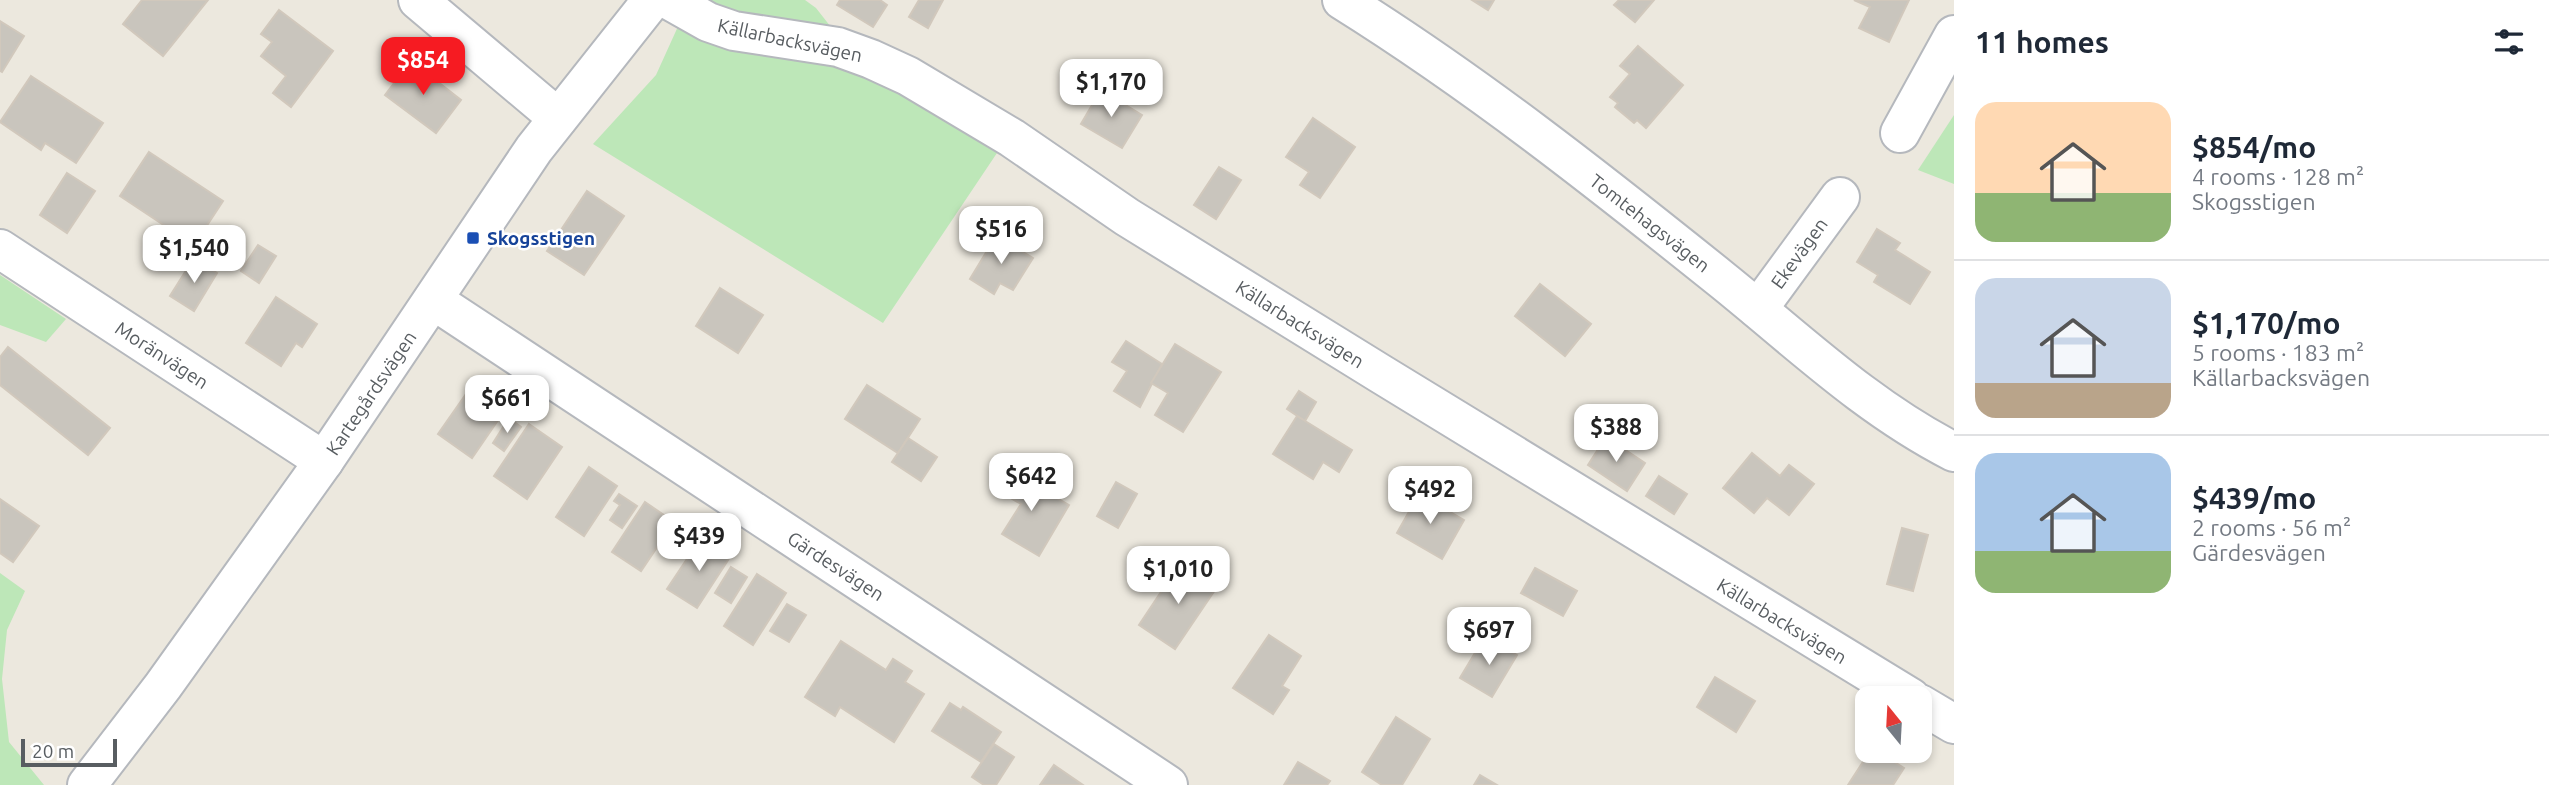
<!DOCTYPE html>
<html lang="en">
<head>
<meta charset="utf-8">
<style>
  :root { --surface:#fff; --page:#f2f2f3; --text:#1f2937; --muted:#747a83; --line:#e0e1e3; --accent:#f61b22 }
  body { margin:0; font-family:Ubuntu,sans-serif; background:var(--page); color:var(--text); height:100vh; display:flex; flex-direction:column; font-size:26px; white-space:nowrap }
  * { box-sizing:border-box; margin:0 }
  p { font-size:23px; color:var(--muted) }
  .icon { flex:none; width:38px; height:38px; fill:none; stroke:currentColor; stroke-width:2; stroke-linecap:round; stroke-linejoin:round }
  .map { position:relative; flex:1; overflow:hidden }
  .side { display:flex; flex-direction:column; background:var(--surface); width:595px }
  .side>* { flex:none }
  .needle { width:46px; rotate:342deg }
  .fabs { position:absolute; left:1855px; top:686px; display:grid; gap:14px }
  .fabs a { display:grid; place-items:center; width:77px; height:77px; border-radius:14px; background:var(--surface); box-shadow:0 4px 10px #0003; font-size:35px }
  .scale { position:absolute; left:21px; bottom:18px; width:96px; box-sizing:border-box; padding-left:7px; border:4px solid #585d61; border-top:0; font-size:19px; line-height:24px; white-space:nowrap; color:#585d61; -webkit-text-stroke:5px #fff; paint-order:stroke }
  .price { position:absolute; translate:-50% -60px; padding:0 16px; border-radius:14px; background:#fff; color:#222; font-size:23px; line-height:46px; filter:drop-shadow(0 2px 4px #0008) }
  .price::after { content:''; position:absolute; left:50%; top:42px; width:21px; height:16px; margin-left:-10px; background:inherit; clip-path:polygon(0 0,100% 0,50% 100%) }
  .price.selected { background:var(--accent); color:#fff }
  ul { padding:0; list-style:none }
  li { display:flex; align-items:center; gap:21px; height:175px; padding:0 21px }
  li+li { border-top:2px solid var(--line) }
  li span { display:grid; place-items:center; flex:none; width:196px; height:140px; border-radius:21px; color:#555 }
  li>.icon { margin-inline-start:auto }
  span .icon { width:84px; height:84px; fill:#fffc; stroke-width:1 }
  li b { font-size:30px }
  h2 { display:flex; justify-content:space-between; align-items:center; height:84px; padding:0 21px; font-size:30px }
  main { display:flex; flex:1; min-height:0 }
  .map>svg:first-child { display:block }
  .green { fill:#bde7b8 }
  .building { fill:#c9c5bd; stroke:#d1c8bc; stroke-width:2 }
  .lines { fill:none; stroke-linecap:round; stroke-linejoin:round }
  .minor-casing { stroke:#b5b8bd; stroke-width:42 }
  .minor { stroke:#fff; stroke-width:38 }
  .transit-dot { fill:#1a4fb4; stroke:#fff; stroke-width:2.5 }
  .labels { text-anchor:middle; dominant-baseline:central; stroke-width:5; stroke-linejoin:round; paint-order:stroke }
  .street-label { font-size:19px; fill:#585d61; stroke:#fff }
  .transit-label { font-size:19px; font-weight:bold; fill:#164399; stroke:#fff; text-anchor:start }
</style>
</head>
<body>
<main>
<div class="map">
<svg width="1954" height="785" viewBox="0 0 1954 785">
  <rect width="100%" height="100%" fill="#ece8de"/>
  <!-- green -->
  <g class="green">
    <path d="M690 0H805L816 8 867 73 997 153 883 323 593 144 656 75Z"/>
    <path d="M1954 115V184L1918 170Z"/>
    <path d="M0 275 66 319 46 342 0 325Z"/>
    <path d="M0 573 25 591 7 630 2 679 9 742 44 785H0Z"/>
  </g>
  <!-- building -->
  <g class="building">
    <path d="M142 0H208L163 56 123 24Z"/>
    <path d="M840 0H880L887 5 873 27 837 5Z"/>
    <path d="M919 0H943L928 28 909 17Z"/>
    <path d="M1472 0H1494L1488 10Z"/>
    <path d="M1619 0H1654L1635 22 1614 5Z"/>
    <path d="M1854 0H1909L1889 42 1859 28 1870 7Z"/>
    <path d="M279 10 333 51 291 107 273 93 286 76 261 56 272 42 261 34Z"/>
    <path d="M0 21 24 36 2 72 0 71Z"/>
    <path d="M1638 46 1683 85 1646 128 1637 120 1634 123 1615 107 1618 103 1610 97 1630 74 1620 66Z"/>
    <path d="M411 61 461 100 436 133 385 95Z"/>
    <path d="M31 76 103 123 76 163 45 143 41 150 0 122Z"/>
    <path d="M1101 90 1142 115 1122 148 1081 124Z"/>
    <path d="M1313 118 1355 147 1320 198 1300 185 1309 172 1286 157Z"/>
    <path d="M149 152 223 201 194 245 120 196Z"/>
    <path d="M1219 167 1241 180 1216 219 1194 205Z"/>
    <path d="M67 173 95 191 67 233 40 215Z"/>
    <path d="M587 191 624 216 584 275 547 251Z"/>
    <path d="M1877 229 1900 243 1895 250 1930 272 1910 304 1874 282 1878 275 1857 262Z"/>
    <path d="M996 236 1033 258 1013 290 1000 283 994 294 970 279Z"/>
    <path d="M258 245 276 256 259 283 241 271Z"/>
    <path d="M194 258 217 273 194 311 170 296Z"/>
    <path d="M1540 284 1591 324 1565 356 1515 316Z"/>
    <path d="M720 288 763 315 738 353 696 326Z"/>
    <path d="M276 297 317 324 302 347 296 343 281 366 246 343Z"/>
    <path d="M1126 341 1162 364 1140 407 1114 391 1127 371 1112 362Z"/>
    <path d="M1175 344 1221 372 1183 432 1155 415 1168 393 1151 383Z"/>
    <path d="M8 347 110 428 88 455 0 385V357Z"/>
    <path d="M867 385 920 419 898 453 845 419Z"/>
    <path d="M471 387 505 410 472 458 438 434Z"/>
    <path d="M1299 391 1316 402 1305 421 1287 409Z"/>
    <path d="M1297 416 1352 450 1339 472 1323 462 1313 479 1273 454Z"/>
    <path d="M509 418 521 427 504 451 493 443Z"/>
    <path d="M529 424 562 447 527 499 494 476Z"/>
    <path d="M1606 437 1645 463 1627 491 1588 465Z"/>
    <path d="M908 438 937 457 921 481 892 462Z"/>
    <path d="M1752 453 1780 476 1789 465 1814 484 1789 515 1767 498 1754 513 1723 488Z"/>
    <path d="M589 467 617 486 584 536 556 517Z"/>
    <path d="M1007 469 1069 505 1039 556 1002 534 1021 504 995 489Z"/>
    <path d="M1659 476 1687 494 1674 514 1646 496Z"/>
    <path d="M1116 482 1137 494 1118 528 1097 516Z"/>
    <path d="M619 494 637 506 622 528 610 520 620 505 614 501Z"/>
    <path d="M1419 494 1464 520 1442 559 1397 533Z"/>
    <path d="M0 499 39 526 13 562 0 553Z"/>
    <path d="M645 502 674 522 641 571 612 552Z"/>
    <path d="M1902 528 1928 535 1913 591 1887 584Z"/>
    <path d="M676 529 693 541 684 554 667 543Z"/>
    <path d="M701 538 730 557 697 608 667 589Z"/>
    <path d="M1181 562 1217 587 1175 649 1139 625Z"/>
    <path d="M731 567 747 577 731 603 715 593Z"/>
    <path d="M1535 568 1577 591 1563 616 1521 593Z"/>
    <path d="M757 574 786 593 753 645 724 626Z"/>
    <path d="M787 604 806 615 789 642 770 631Z"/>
    <path d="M1269 635 1301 656 1282 686 1289 690 1273 714 1233 688Z"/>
    <path d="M1485 636 1517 655 1492 697 1460 678Z"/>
    <path d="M841 641 886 670 893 659 912 671 905 682 924 694 894 742 840 707 835 716 805 697Z"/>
    <path d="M1715 677 1755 701 1736 732 1697 707Z"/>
    <path d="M950 703 961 710 963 707 1001 732 981 762 932 731Z"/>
    <path d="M1396 717 1430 739 1402 785H1382L1362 772Z"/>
    <path d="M994 744 1014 757 996 785H984L972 777Z"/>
    <path d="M1870 751H1877L1904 768 1893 785H1848Z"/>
    <path d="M1298 762 1330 781 1327 785H1284Z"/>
    <path d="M1054 765 1083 785H1040Z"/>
    <path d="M1480 775 1497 785H1474Z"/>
  </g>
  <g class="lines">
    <defs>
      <g id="minor">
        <path d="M418 0 558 118"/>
        <path d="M669 0 708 22 734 31 838 47 871 59 908 76 1012 138 1127 217 1381 374 1911 698"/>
        <path d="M1342 0C1475 83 1599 181 1721 279 1797 340 1866 407 1954 452"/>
        <path d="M1900 133 1954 35"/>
        <path d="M0 249 324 461"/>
        <path d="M433 300 1168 785"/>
        <path d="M1758 309 1840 197"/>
        <path d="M1920 704 1954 724"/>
        <path d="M87 785 163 686 324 461 534 149 652 0"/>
      </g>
    </defs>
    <!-- minor casing -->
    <use href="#minor" class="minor-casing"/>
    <!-- minor -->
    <use href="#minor" class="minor"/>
  </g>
  <!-- markers -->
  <rect class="transit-dot" x="466" y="231" width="14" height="14" rx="3.5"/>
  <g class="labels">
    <!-- street labels -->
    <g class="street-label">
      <text transform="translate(790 40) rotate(12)">Källarbacksvägen</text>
      <text transform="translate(1650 223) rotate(38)">Tomtehagsvägen</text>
      <text transform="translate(1799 253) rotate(-54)">Ekevägen</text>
      <text transform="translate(1300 324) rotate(32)">Källarbacksvägen</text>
      <text transform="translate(162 355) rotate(33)">Moränvägen</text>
      <text transform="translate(371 393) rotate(-56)">Kartegårdsvägen</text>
      <text transform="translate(836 566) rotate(33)">Gärdesvägen</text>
      <text transform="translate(1782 621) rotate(31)">Källarbacksvägen</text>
    </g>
    <!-- transit labels -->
    <g class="transit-label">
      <text x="487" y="238">Skogsstigen</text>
    </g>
  </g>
</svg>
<div class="fabs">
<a><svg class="needle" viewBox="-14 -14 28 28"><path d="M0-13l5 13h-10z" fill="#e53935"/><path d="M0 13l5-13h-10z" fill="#747a83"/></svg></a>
</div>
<div class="scale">20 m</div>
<b class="price selected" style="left:423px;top:97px">$854</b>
<b class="price" style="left:1111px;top:119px">$1,170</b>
<b class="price" style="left:1001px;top:266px">$516</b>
<b class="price" style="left:194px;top:285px">$1,540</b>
<b class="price" style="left:507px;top:435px">$661</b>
<b class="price" style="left:1616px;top:464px">$388</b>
<b class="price" style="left:1031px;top:513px">$642</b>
<b class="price" style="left:1430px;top:526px">$492</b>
<b class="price" style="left:699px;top:573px">$439</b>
<b class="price" style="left:1178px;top:606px">$1,010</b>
<b class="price" style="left:1489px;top:667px">$697</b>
</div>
<section class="side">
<h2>11 homes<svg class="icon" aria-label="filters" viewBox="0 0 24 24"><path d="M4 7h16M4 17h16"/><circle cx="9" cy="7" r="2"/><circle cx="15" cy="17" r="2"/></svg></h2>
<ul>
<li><span style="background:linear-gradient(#ffd9b3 65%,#8fb573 0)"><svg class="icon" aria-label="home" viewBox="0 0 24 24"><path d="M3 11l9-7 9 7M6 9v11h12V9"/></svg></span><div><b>$854/mo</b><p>4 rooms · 128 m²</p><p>Skogsstigen</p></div></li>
<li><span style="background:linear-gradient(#c9d6e8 75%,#b9a48a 0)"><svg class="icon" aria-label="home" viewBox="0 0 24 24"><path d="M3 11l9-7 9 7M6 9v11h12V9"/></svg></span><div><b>$1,170/mo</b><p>5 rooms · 183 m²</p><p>Källarbacksvägen</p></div></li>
<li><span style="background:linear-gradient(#a9c7e8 70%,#8fb573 0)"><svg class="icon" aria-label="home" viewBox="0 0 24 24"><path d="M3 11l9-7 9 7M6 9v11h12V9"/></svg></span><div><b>$439/mo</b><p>2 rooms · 56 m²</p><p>Gärdesvägen</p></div></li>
</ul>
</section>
</main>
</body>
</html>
